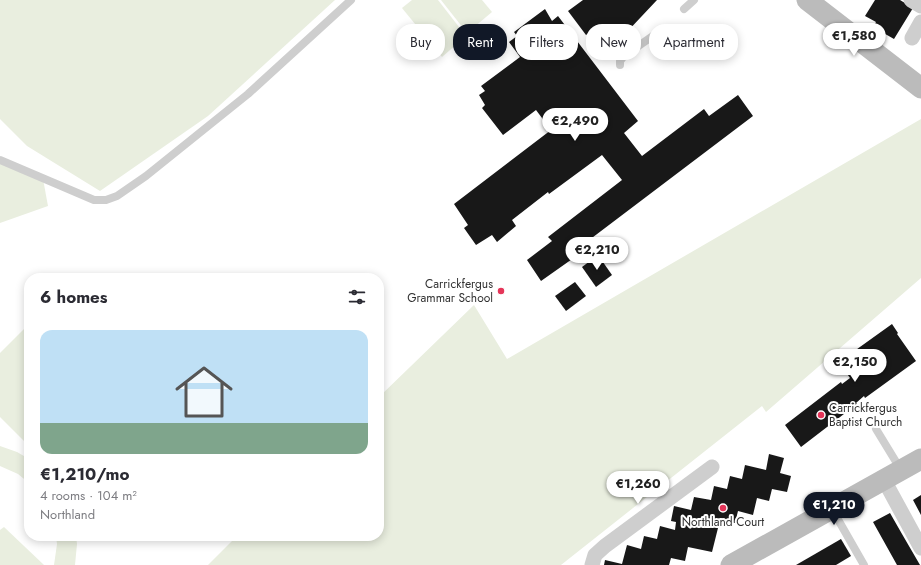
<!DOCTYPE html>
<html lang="en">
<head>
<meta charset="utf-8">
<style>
  :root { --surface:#fff; --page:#f7f7f7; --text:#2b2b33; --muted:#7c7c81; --accent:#111827 }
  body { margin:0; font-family:Jost,sans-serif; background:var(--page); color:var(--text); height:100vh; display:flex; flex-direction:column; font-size:15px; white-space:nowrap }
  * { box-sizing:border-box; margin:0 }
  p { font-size:13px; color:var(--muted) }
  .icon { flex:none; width:22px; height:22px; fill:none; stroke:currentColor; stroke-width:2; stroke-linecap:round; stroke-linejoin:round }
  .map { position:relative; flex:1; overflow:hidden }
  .drawer { position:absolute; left:24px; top:273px; width:360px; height:268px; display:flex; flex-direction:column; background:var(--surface); border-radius:16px; box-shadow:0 2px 10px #0003 }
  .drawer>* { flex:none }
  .top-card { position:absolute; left:396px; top:24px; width:380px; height:36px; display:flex; gap:8px }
  .price { position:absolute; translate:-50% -34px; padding:0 9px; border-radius:14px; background:#fff; color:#222; font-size:13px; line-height:26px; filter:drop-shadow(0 1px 2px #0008) }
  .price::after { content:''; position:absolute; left:50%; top:24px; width:12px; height:9px; margin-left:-6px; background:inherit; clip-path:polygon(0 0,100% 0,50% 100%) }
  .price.current { background:var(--accent); color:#fff }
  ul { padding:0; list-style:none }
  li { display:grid; align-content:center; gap:8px; height:212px; padding:0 16px }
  li span { display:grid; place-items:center; height:124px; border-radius:12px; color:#555 }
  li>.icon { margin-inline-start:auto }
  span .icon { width:72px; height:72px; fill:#fffc; stroke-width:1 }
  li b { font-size:17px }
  h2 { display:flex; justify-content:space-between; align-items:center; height:48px; padding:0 16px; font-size:17px }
  .chip { padding:0 14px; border-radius:16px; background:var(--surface); box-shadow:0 2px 10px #0003; font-size:14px; line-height:36px }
  .chip.current { background:var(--accent); color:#fff }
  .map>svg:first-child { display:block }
  .green { fill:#e9eedf }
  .building { fill:#181818 }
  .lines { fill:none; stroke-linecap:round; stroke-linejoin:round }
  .lane { stroke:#cecece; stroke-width:8 }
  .street { stroke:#cecece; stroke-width:15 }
  .secondary { stroke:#bbb; stroke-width:21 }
  .poi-dot { fill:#e53559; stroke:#fff; stroke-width:1.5 }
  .labels { text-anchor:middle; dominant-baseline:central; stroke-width:4; stroke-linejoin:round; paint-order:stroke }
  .poi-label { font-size:12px; fill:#313131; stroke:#fff; text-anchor:end }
</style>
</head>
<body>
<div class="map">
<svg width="921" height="565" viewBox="0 0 921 565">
  <rect width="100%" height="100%" fill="#fff"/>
  <!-- green -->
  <g class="green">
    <path d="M0 0H335L208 116 100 191 27 146 0 119Z"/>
    <path d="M412 0H438L466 36 442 57 402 8Z"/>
    <path d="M441 0H482L492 12 467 33Z"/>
    <path d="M921 119V278L766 412 762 406 561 565H208L237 536H379V397L474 305 507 359Z"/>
    <path d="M0 160 43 179 48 206 0 223Z"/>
    <path d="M29 324V446L0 417V353Z"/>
    <path d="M0 446 17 452 29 459V483L18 474 0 466Z"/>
    <path d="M4 527 44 565H0V530Z"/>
    <path d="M56 536H76L77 544 75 565H54L57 544Z"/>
  </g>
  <!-- building -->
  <g class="building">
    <path d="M583 0H657L625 34 605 49 592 31 586 35 568 11Z"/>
    <path d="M875 0H900L913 8 894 39 873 27 876 22 865 16Z"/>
    <path d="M545 9 552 21 558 16 638 121 624 133 642 156 704 109 709 116 738 95 753 116 572 253 575 257 541 281 527 260 552 241 548 237 622 180 602 155 549 194 548 192 512 220 516 226 497 242 492 235 476 245 464 228 468 225 454 204 551 130 536 110 503 135 482 108 485 105 479 95 485 91 481 86 520 57 509 42 517 36 514 32Z"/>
    <path d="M598 255 612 275 596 287 582 267Z"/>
    <path d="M575 282 586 296 566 311 555 296Z"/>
    <path d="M892 324 898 333 897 334 916 361 865 398 864 396 856 403 857 404 801 447 785 425 841 382 842 384 850 378 839 362Z"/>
    <path d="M769 454 784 458 780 473 791 476 787 492 772 489 769 501 757 498 753 515 738 511 735 523 720 520 712 552 688 547 685 561 671 558 669 565H604L605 560 622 564 627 545 641 549 644 536 657 539 660 526 675 530 676 522 671 521 674 506 691 510 694 497 711 500 714 486 727 489 730 476 742 479 745 465 766 470Z"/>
    <path d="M921 495V515L913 500Z"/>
    <path d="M890 513 902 534 920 565H897L873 522Z"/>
    <path d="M841 539 851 556 836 565H796Z"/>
  </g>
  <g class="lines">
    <!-- lane -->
    <g class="lane">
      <path d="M684 9 694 0"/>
      <path d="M620 65V61L624 56 660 31"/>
      <path d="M0 160 94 200H106L117 196 146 176 248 94 351 0"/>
      <path d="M876 429 901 470"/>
      <path d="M832 509 864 565"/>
    </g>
    <!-- street -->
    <g class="street">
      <path d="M911 0 921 6"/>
      <path d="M912 38 921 22"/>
      <path d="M884 480 921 548"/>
      <path d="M592 565 595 555 605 546 712 467"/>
    </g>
    <!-- secondary -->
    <g class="secondary">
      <path d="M807 0 921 88"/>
      <path d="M731 565 921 459"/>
    </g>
  </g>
  <!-- markers -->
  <g class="poi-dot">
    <circle cx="501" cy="291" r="4"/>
    <circle cx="821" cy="415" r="4"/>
    <circle cx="723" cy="508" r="4"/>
  </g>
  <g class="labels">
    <!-- poi labels -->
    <g class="poi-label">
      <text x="493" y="284">Carrickfergus<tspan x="493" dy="14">Grammar School</tspan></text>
      <text x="829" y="408" text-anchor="start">Carrickfergus<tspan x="829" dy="14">Baptist Church</tspan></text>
      <text x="723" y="522" text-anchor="middle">Northland Court</text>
    </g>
  </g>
</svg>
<b class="price" style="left:854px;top:57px">€1,580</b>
<b class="price" style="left:575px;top:142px">€2,490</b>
<b class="price" style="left:597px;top:271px">€2,210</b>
<b class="price" style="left:855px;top:383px">€2,150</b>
<b class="price" style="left:638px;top:505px">€1,260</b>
<b class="price current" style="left:834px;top:526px">€1,210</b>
<div class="top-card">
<a class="chip">Buy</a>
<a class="chip current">Rent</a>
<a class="chip">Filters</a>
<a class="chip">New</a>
<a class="chip">Apartment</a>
</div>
<section class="drawer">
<h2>6 homes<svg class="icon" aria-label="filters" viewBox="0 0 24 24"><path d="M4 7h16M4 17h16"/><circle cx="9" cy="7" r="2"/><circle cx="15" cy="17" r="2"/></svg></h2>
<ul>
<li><span style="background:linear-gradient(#bfe0f5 75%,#7fa58c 0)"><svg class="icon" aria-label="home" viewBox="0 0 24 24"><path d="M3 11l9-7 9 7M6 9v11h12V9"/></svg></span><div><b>€1,210/mo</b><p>4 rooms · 104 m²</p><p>Northland</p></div></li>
</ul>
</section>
</div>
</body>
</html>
